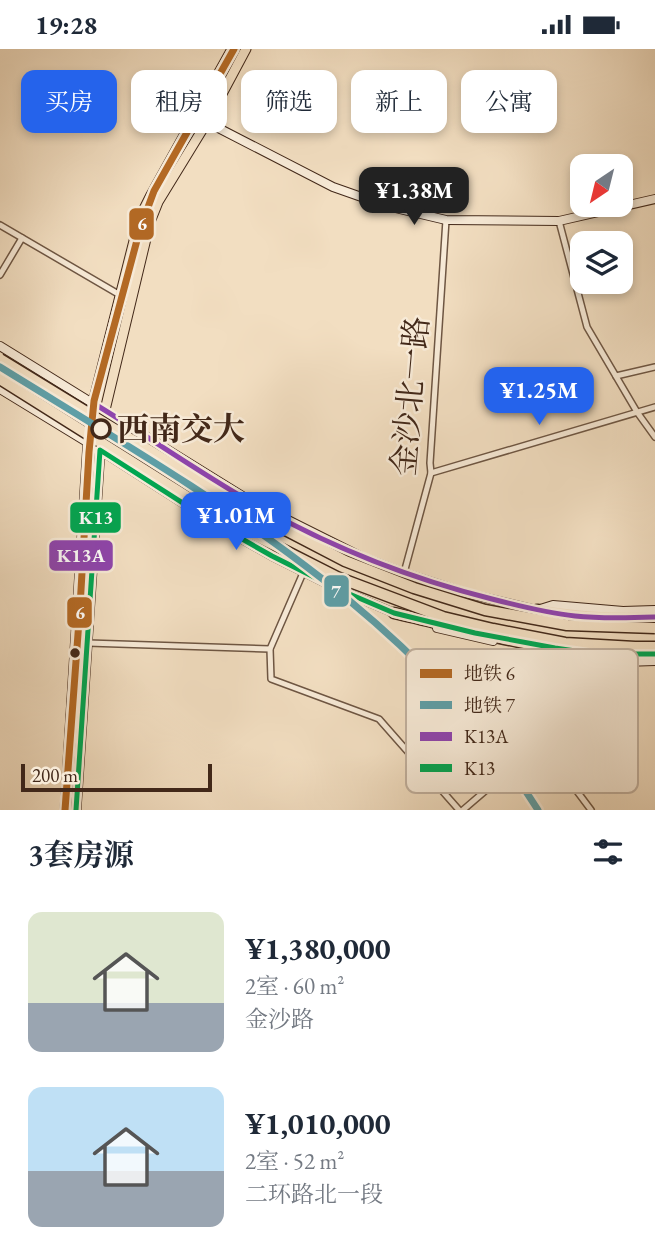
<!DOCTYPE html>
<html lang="zh">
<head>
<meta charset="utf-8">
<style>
  :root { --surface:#fff; --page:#f6f6f7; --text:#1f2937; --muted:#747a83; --accent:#2563eb }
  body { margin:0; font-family:"EB Garamond","Noto Serif SC",serif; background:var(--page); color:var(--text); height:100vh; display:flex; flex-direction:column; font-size:26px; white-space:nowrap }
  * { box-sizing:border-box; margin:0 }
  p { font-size:23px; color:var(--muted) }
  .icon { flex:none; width:38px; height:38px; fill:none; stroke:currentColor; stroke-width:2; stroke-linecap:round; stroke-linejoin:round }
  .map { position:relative; height:761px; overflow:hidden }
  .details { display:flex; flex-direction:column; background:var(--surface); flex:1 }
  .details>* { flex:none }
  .top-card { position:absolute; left:21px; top:21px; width:614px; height:63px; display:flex; gap:14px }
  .needle { width:46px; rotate:215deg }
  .buttons { position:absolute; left:570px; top:105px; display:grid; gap:14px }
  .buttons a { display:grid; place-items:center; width:63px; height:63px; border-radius:14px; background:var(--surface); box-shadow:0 4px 10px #0003; font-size:35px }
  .scale { position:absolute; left:21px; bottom:18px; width:191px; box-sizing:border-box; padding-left:7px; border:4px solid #422819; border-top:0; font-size:19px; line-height:24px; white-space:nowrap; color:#422819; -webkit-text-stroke:5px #f7ead7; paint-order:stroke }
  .price { position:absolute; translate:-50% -60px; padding:0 16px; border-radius:14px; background:var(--accent); color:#fff; font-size:23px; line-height:46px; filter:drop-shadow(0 2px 4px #0008) }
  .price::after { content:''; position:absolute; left:50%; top:42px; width:21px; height:16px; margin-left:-10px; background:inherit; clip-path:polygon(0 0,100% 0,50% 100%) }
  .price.active { background:#222; color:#fff }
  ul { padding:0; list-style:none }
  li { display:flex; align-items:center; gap:21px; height:175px; padding:0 28px }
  li span { display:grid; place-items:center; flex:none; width:196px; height:140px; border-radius:14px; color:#555 }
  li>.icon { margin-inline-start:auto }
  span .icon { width:84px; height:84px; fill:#fffc; stroke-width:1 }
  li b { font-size:30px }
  h2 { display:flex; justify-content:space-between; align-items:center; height:84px; padding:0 28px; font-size:30px }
  .chip { padding:0 24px; border-radius:14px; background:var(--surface); box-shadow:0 4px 10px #0003; font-size:24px; line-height:63px }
  .chip.active { background:var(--accent); color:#fff }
  .status { display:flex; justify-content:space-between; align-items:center; height:49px; padding:0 35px; background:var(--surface); direction:ltr }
  .status svg { height:19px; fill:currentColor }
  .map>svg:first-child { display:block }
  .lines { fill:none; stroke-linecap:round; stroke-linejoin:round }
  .street-casing { stroke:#6e5643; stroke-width:8 }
  .secondary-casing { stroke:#422819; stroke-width:10 }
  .primary-casing { stroke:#422819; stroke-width:11 }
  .highway-casing { stroke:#422819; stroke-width:13 }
  .street { stroke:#f7ead7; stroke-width:5 }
  .secondary { stroke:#f7ead7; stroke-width:8 }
  .primary { stroke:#f2dec1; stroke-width:9 }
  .highway { stroke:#f2dec1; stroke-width:10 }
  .highway-bridge-casing { stroke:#422819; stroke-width:13; stroke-linecap:butt }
  .highway-bridge { stroke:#f2dec1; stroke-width:10 }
  .bus-1-casing { stroke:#f7ead7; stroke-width:10 }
  .bus-2-casing { stroke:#f7ead7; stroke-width:10 }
  .bus-1 { stroke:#8e44ad; stroke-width:5 }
  .bus-2 { stroke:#00a651; stroke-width:5 }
  .metro-1-casing { stroke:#f7ead7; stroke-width:12 }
  .metro-2-casing { stroke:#f7ead7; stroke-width:12 }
  .metro-1 { stroke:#b36924; stroke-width:7 }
  .metro-2 { stroke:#5e9ea6; stroke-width:7 }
  .stop-dot { fill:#f7ead7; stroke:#422819; stroke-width:3.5 }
  .bus-dot { fill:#422819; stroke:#f7ead7; stroke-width:2.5 }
  .labels { text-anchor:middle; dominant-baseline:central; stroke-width:5; stroke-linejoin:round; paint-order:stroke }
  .street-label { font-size:32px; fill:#422819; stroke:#f7ead7 }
  .stop-label { font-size:32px; font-weight:bold; fill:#422819; stroke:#f7ead7; text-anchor:start }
  .key { fill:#f7ead7; stroke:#c1b09e; stroke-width:2 }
  .key-label { font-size:19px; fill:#422819 }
  .line-badge { stroke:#f7ead7; stroke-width:2.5 }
  .badge-label { font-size:19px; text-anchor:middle; font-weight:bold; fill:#fff }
</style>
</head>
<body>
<div class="status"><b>19:28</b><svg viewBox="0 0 49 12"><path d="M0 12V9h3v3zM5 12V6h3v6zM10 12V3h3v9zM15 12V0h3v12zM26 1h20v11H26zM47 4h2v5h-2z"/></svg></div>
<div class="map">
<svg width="655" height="761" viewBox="0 0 655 761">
  <rect width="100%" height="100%" fill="#f2dec1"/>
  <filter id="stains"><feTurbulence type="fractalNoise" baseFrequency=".00286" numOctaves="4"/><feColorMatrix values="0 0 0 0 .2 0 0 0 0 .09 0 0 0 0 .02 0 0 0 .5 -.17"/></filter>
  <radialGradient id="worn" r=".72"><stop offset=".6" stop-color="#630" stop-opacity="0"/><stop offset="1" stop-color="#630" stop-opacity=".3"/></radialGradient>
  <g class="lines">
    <defs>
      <g id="street">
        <path d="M559 172 587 278 637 363 655 388"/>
        <path d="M0 176 120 246"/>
        <path d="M0 226 22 189"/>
        <path d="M616 327 655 318"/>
        <path d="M431 424 655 358"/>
        <path d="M303 524 270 600 271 630 379 670 459 761"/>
        <path d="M404 524 431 424 430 414 446 171"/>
        <path d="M88 594 270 600"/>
        <path d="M541 694 591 761"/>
        <path d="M463 761 541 694 568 652 575 608"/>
      </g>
      <g id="secondary">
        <path d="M195 67 333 138 387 157 446 171 559 172 655 150"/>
        <path d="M0 297 252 453 364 509 404 524 466 544 537 561 553 556 623 562 655 561"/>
        <path d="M0 340 100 401 214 474 272 507 340 541 399 566"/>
        <path d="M437 579 493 592"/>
        <path d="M554 604 624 613 655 612"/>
      </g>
      <g id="primary">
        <path d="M65 761 88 394 93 354 140 168 150 148 232 0"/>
        <path d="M76 761 100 401 105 361 150 173 158 153 207 73 246 0"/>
      </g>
      <g id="highway">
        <path d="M537 561C577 568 615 570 655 568"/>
        <path d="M394 564C461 579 527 599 596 604 615 606 635 605 655 605"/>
      </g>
    </defs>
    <!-- street casing -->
    <use href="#street" class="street-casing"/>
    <!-- secondary casing -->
    <use href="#secondary" class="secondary-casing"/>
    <!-- primary casing -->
    <use href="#primary" class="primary-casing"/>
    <!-- highway casing -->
    <use href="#highway" class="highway-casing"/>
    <!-- street -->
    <use href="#street" class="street"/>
    <!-- secondary -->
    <use href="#secondary" class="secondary"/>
    <!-- primary -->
    <use href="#primary" class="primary"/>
    <!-- highway -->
    <use href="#highway" class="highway"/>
    <defs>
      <g id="highway-bridge">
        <path d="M0 310 245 460 345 512 414 539 485 561 567 576 655 579"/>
        <path d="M0 330 221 469 337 528 443 568 493 580 565 594 635 598H655"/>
      </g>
    </defs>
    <!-- highway-bridge casing -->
    <use href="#highway-bridge" class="highway-bridge-casing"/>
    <!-- highway-bridge -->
    <use href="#highway-bridge" class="highway-bridge"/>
    <defs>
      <path id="bus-1" d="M65 761 88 394 93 354C146 386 197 422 251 453 326 496 408 529 492 550 519 557 547 564 575 567 602 570 628 569 655 568"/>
      <path id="bus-2" d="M76 761 100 401 214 474 272 507 340 541 394 564 475 584 555 599 596 605H655"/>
    </defs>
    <!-- bus-1 casing -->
    <use href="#bus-1" class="bus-1-casing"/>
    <!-- bus-2 casing -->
    <use href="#bus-2" class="bus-2-casing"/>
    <!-- bus-1 -->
    <use href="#bus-1" class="bus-1"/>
    <!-- bus-2 -->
    <use href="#bus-2" class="bus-2"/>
    <defs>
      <path id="metro-1" d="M65 761 80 558 89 403 94 352 140 180 154 142 234 0"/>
      <path id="metro-2" d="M0 318C197 440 412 559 538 761"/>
    </defs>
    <!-- metro-1 casing -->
    <use href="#metro-1" class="metro-1-casing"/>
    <!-- metro-2 casing -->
    <use href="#metro-2" class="metro-2-casing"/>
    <!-- metro-1 -->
    <use href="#metro-1" class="metro-1"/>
    <!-- metro-2 -->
    <use href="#metro-2" class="metro-2"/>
  </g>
  <!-- markers -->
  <circle class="stop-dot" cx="101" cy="380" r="9"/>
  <circle class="bus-dot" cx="75" cy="604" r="6"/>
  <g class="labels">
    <!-- street labels -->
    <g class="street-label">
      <text transform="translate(410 347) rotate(-85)">金沙北一路</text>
    </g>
    <!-- stop labels -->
    <g class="stop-label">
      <text x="117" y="380">西南交大</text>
    </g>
  </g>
  <!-- legend -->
  <rect x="406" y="600" width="232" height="144" rx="10" class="key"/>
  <rect x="420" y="620" width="32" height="9" fill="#b36924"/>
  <rect x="420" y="652" width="32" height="8" fill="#5e9ea6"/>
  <rect x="420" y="683" width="32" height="9" fill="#8e44ad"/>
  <rect x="420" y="715" width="32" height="8" fill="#00a651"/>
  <g class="key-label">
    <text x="464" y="631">地铁 6</text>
    <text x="464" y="663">地铁 7</text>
    <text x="464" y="694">K13A</text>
    <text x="464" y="726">K13</text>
  </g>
  <g class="line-badge">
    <rect x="128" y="158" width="27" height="34" rx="7" fill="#b36924"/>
    <rect x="69" y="452" width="53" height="33" rx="7" fill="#00a651"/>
    <rect x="48" y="490" width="66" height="33" rx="7" fill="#8e44ad"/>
    <rect x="323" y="525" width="27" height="34" rx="7" fill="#5e9ea6"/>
    <rect x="66" y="547" width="27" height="33" rx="7" fill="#b36924"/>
  </g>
  <g class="badge-label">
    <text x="142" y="181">6</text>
    <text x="96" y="475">K13</text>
    <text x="81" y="513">K13A</text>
    <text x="336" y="549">7</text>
    <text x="80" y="570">6</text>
  </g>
  <rect width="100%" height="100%" filter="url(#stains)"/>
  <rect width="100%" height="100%" fill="url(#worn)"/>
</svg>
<div class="buttons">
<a><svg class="needle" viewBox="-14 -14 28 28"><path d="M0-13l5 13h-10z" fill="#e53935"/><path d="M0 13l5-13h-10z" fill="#747a83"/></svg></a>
<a><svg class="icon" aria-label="layers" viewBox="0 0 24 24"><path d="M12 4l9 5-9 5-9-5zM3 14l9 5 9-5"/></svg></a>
</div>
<div class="scale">200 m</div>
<b class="price active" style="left:414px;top:178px">¥1.38M</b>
<b class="price" style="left:539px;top:378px">¥1.25M</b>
<b class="price" style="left:236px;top:503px">¥1.01M</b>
<div class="top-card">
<a class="chip active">买房</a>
<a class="chip">租房</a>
<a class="chip">筛选</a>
<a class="chip">新上</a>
<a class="chip">公寓</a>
</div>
</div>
<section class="details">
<h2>3套房源<svg class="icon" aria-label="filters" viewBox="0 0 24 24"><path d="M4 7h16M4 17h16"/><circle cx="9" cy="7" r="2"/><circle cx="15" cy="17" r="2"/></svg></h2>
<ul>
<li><span style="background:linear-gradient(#dfe7d0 65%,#9aa5b1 0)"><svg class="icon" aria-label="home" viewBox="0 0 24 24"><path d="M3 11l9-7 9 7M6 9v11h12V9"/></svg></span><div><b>¥1,380,000</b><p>2室 · 60 m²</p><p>金沙路</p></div></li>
<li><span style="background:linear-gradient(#bfe0f5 60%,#9aa5b1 0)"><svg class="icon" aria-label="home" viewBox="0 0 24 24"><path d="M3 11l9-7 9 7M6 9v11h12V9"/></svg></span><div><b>¥1,010,000</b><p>2室 · 52 m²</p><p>二环路北一段</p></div></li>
</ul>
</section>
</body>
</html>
